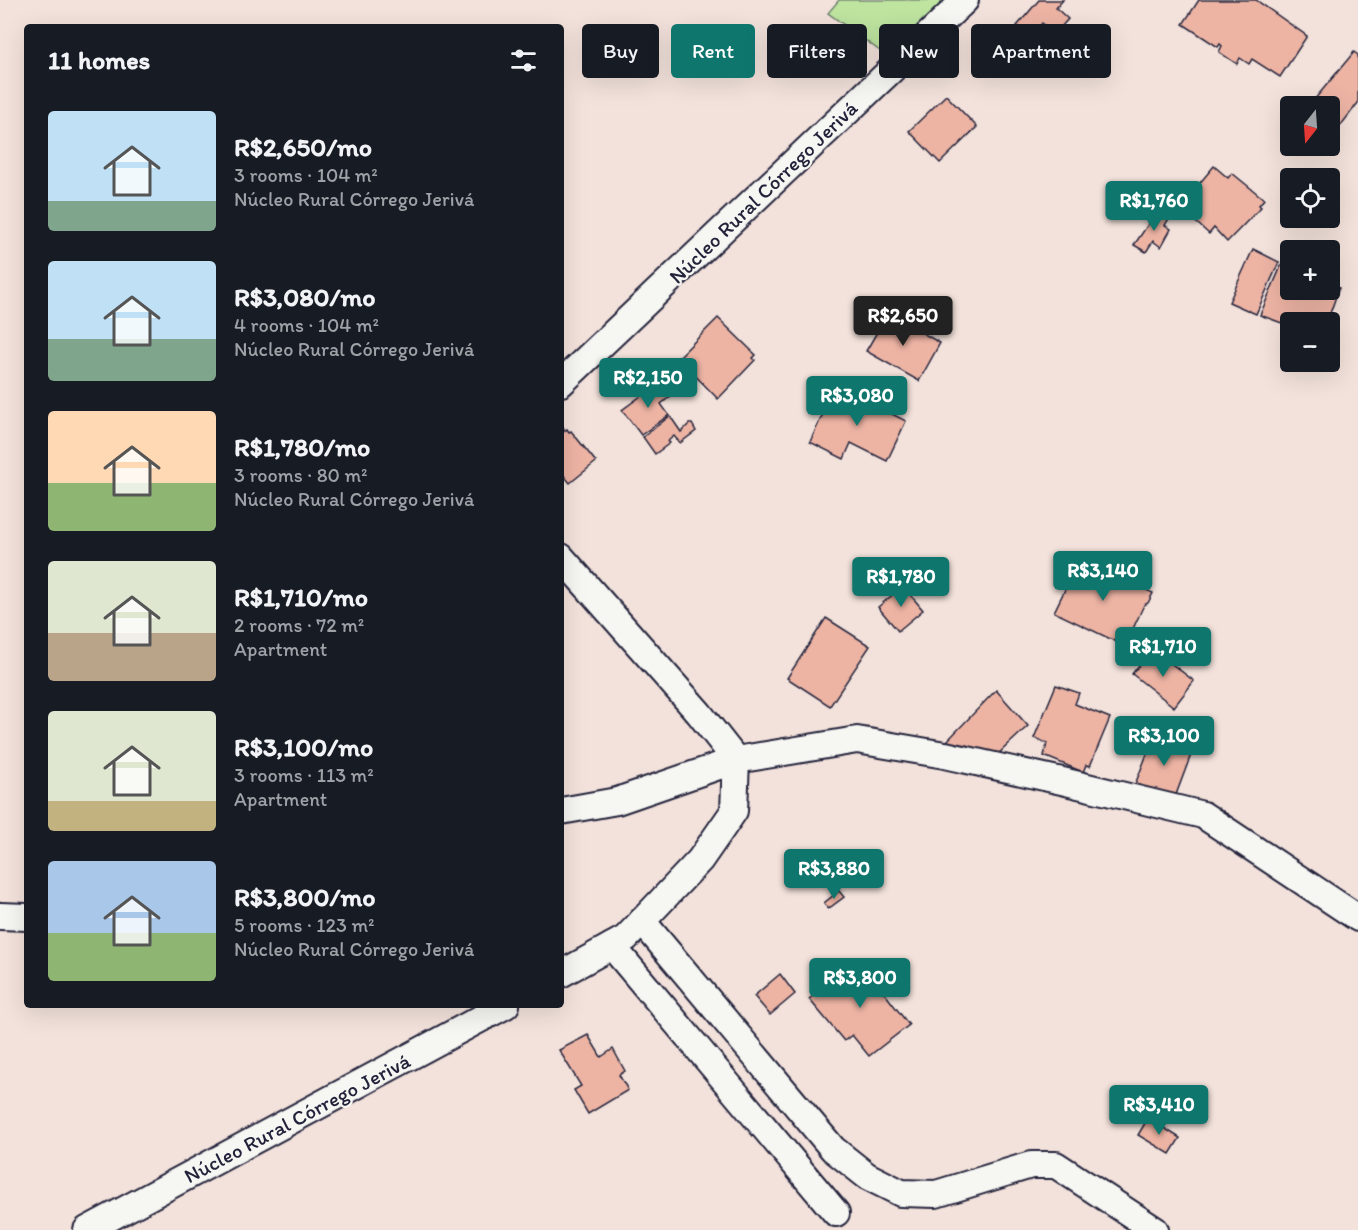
<!DOCTYPE html>
<html lang="en">
<head>
<meta charset="utf-8">
<style>
  :root { --surface:#171b24; --page:#20242c; --text:#f1f3f6; --muted:#9ea1a6; --accent:#0f766e }
  body { margin:0; font-family:Itim,sans-serif; background:var(--page); color:var(--text); height:100vh; display:flex; flex-direction:column; font-size:22px; white-space:nowrap }
  * { box-sizing:border-box; margin:0 }
  p { font-size:20px; color:var(--muted) }
  .icon { flex:none; width:33px; height:33px; fill:none; stroke:currentColor; stroke-width:2; stroke-linecap:round; stroke-linejoin:round }
  .map { position:relative; flex:1; overflow:hidden }
  .drawer { position:absolute; left:24px; top:24px; width:540px; height:984px; display:flex; flex-direction:column; background:var(--surface); border-radius:6px; box-shadow:0 6px 24px #0002 }
  .drawer>* { flex:none }
  .top-card { position:absolute; left:582px; top:24px; width:570px; height:54px; display:flex; gap:12px }
  .needle { width:39px; rotate:197deg }
  .buttons { position:absolute; left:1280px; top:96px; display:grid; gap:12px }
  .buttons a { display:grid; place-items:center; width:60px; height:60px; border-radius:6px; background:var(--surface); box-shadow:0 6px 24px #0002; font-size:30px }
  .price { position:absolute; translate:-50% -51px; padding:0 14px; border-radius:6px; background:var(--accent); color:#fff; font-size:20px; line-height:39px; filter:drop-shadow(0 2px 3px #0008) }
  .price::after { content:''; position:absolute; left:50%; top:36px; width:18px; height:14px; margin-left:-9px; background:inherit; clip-path:polygon(0 0,100% 0,50% 100%) }
  .price.on { background:#222; color:#fff }
  ul { padding:0; list-style:none }
  li { display:flex; align-items:center; gap:18px; height:150px; padding:0 24px }
  li span { display:grid; place-items:center; flex:none; width:168px; height:120px; border-radius:6px; color:#555 }
  li>.icon { margin-inline-start:auto }
  span .icon { width:72px; height:72px; fill:#fffc; stroke-width:1 }
  li b { font-size:26px }
  h2 { display:flex; justify-content:space-between; align-items:center; height:72px; padding:0 24px; font-size:26px }
  .tag { padding:0 21px; border-radius:6px; background:var(--surface); box-shadow:0 6px 24px #0002; font-size:21px; line-height:54px }
  .tag.on { background:var(--accent); color:#fff }
  .map>svg:first-child { display:block }
  .green { fill:#bee4a0; stroke:#70836e; stroke-width:1.5 }
  .building { fill:#edb4a4; stroke:#22223b; stroke-width:1.5 }
  .lines { fill:none; stroke-linecap:round; stroke-linejoin:round }
  .street-casing { stroke:#22223b; stroke-width:30 }
  .street { stroke:#f6f6f2; stroke-width:26 }
  .labels { text-anchor:middle; dominant-baseline:central; stroke-width:4.5; stroke-linejoin:round; paint-order:stroke }
  .street-label { font-size:21px; fill:#22223b; stroke:#f6f6f2 }
</style>
</head>
<body>
<div class="map">
<svg width="1358" height="1230" viewBox="0 0 1358 1230">
  <rect width="100%" height="100%" fill="#f3e2db"/>
  <filter id="ink" filterUnits="userSpaceOnUse"><feTurbulence type="fractalNoise" baseFrequency=".0167" numOctaves="2"/><feDisplacementMap in="SourceGraphic" scale="12" xChannelSelector="R" yChannelSelector="G"/><feConvolveMatrix kernelMatrix="1 2 1 2 8 2 1 2 1" color-interpolation-filters="sRGB"/></filter>
  <g filter="url(#ink)">
    <!-- green -->
    <path class="green" d="M839 0H951L891 59 828 13Z"/>
    <!-- building -->
    <g class="building">
      <path d="M1039 0H1063L1056 8 1068 19 1055 34 1042 23 1031 37 1017 26Z"/>
      <path d="M1199 0H1256L1307 36 1280 77 1252 59 1249 64 1240 58 1237 64 1219 52 1222 46 1220 44 1218 47 1183 24Z"/>
      <path d="M1354 52 1358 55V103L1338 129 1329 121V106H1309Z"/>
      <path d="M946 95 977 127 940 163 909 131Z"/>
      <path d="M1214 166 1228 178 1232 173 1264 199 1259 205 1261 207 1227 242 1214 228 1209 234 1189 216 1200 203 1191 196 1195 192 1193 191Z"/>
      <path d="M1158 210 1170 217 1165 225 1171 229 1161 247 1153 241 1146 252 1134 245Z"/>
      <path d="M1253 249 1279 262 1256 314 1229 302Z"/>
      <path d="M1282 264 1290 268V290H1329L1330 284 1339 288 1327 322H1290V326L1260 315Z"/>
      <path d="M888 313 940 343 919 381 866 351Z"/>
      <path d="M718 318 756 355 753 358 755 360 718 399 678 358Z"/>
      <path d="M660 382 671 396 661 404 669 415 641 435 622 410Z"/>
      <path d="M836 386 906 421 887 461 851 443 844 459 810 442Z"/>
      <path d="M670 416 681 432 689 424H692L696 431 680 443 674 436 668 441 670 443 655 454 643 437Z"/>
      <path d="M561 424 565 430 564 432 567 429 569 432 571 431 596 462 570 483 561 472Z"/>
      <path d="M1080 559 1153 593 1148 603 1144 605 1125 646 1054 612Z"/>
      <path d="M903 586 923 610 898 631 878 607Z"/>
      <path d="M826 618 870 646 830 706 787 678Z"/>
      <path d="M1152 649 1194 681 1174 707 1132 674Z"/>
      <path d="M1056 685 1079 693 1075 704 1110 718 1090 766 1086 765 1083 772 1044 756 1047 743 1034 738Z"/>
      <path d="M996 690 1028 726 996 756 946 742Z"/>
      <path d="M1155 734 1186 745 1192 752 1174 800 1134 787Z"/>
      <path d="M839 891 844 897 828 909 824 903Z"/>
      <path d="M859 960 909 1025 869 1056 852 1035 844 1041 809 999Z"/>
      <path d="M780 974 795 994 770 1015 754 996Z"/>
      <path d="M588 1035 601 1057 613 1049 625 1071 619 1075 628 1090 588 1114 574 1090 581 1086 559 1050Z"/>
      <path d="M1148 1118 1180 1138 1170 1154 1138 1135Z"/>
    </g>
    <g class="lines">
      <defs>
        <g id="street">
          <path d="M561 383 965 0"/>
          <path d="M561 557 699 713 736 760 734 811 700 860 626 938 561 974"/>
          <path d="M561 811 617 801 736 760 857 740 945 755 1062 781 1203 815 1358 918"/>
          <path d="M0 916 27 917"/>
          <path d="M642 921 833 1149 867 1176 901 1193 936 1194 1031 1165H1056L1155 1230"/>
          <path d="M612 946 836 1213"/>
          <path d="M87 1230 506 1005"/>
        </g>
      </defs>
      <!-- street casing -->
      <use href="#street" class="street-casing"/>
      <!-- street -->
      <use href="#street" class="street"/>
    </g>
  </g>
  <g class="labels">
    <!-- street labels -->
    <g class="street-label">
      <text transform="translate(763 192) rotate(-44)">Núcleo Rural Córrego Jerivá</text>
      <text transform="translate(297 1118) rotate(-28)">Núcleo Rural Córrego Jerivá</text>
    </g>
  </g>
</svg>
<div class="buttons">
<a><svg class="needle" viewBox="-14 -14 28 28"><path d="M0-13l5 13h-10z" fill="#e53935"/><path d="M0 13l5-13h-10z" fill="#9ea1a6"/></svg></a>
<a><svg class="icon" aria-label="locate" viewBox="0 0 24 24"><circle cx="12" cy="12" r="6"/><path d="M12 2v4M12 18v4M2 12h4M18 12h4"/></svg></a>
<a>+</a>
<a>−</a>
</div>
<b class="price" style="left:1154px;top:232px">R$1,760</b>
<b class="price on" style="left:903px;top:347px">R$2,650</b>
<b class="price" style="left:648px;top:409px">R$2,150</b>
<b class="price" style="left:857px;top:427px">R$3,080</b>
<b class="price" style="left:1103px;top:602px">R$3,140</b>
<b class="price" style="left:901px;top:608px">R$1,780</b>
<b class="price" style="left:1163px;top:678px">R$1,710</b>
<b class="price" style="left:1164px;top:767px">R$3,100</b>
<b class="price" style="left:834px;top:900px">R$3,880</b>
<b class="price" style="left:860px;top:1009px">R$3,800</b>
<b class="price" style="left:1159px;top:1136px">R$3,410</b>
<div class="top-card">
<a class="tag">Buy</a>
<a class="tag on">Rent</a>
<a class="tag">Filters</a>
<a class="tag">New</a>
<a class="tag">Apartment</a>
</div>
<section class="drawer">
<h2>11 homes<svg class="icon" aria-label="filters" viewBox="0 0 24 24"><path d="M4 7h16M4 17h16"/><circle cx="9" cy="7" r="2"/><circle cx="15" cy="17" r="2"/></svg></h2>
<ul>
<li><span style="background:linear-gradient(#bfe0f5 75%,#7fa58c 0)"><svg class="icon" aria-label="home" viewBox="0 0 24 24"><path d="M3 11l9-7 9 7M6 9v11h12V9"/></svg></span><div><b>R$2,650/mo</b><p>3 rooms · 104 m²</p><p>Núcleo Rural Córrego Jerivá</p></div></li>
<li><span style="background:linear-gradient(#bfe0f5 65%,#7fa58c 0)"><svg class="icon" aria-label="home" viewBox="0 0 24 24"><path d="M3 11l9-7 9 7M6 9v11h12V9"/></svg></span><div><b>R$3,080/mo</b><p>4 rooms · 104 m²</p><p>Núcleo Rural Córrego Jerivá</p></div></li>
<li><span style="background:linear-gradient(#ffd9b3 60%,#8fb573 0)"><svg class="icon" aria-label="home" viewBox="0 0 24 24"><path d="M3 11l9-7 9 7M6 9v11h12V9"/></svg></span><div><b>R$1,780/mo</b><p>3 rooms · 80 m²</p><p>Núcleo Rural Córrego Jerivá</p></div></li>
<li><span style="background:linear-gradient(#dfe7d0 60%,#b9a48a 0)"><svg class="icon" aria-label="home" viewBox="0 0 24 24"><path d="M3 11l9-7 9 7M6 9v11h12V9"/></svg></span><div><b>R$1,710/mo</b><p>2 rooms · 72 m²</p><p>Apartment</p></div></li>
<li><span style="background:linear-gradient(#dfe7d0 75%,#c2b280 0)"><svg class="icon" aria-label="home" viewBox="0 0 24 24"><path d="M3 11l9-7 9 7M6 9v11h12V9"/></svg></span><div><b>R$3,100/mo</b><p>3 rooms · 113 m²</p><p>Apartment</p></div></li>
<li><span style="background:linear-gradient(#a9c7e8 60%,#8fb573 0)"><svg class="icon" aria-label="home" viewBox="0 0 24 24"><path d="M3 11l9-7 9 7M6 9v11h12V9"/></svg></span><div><b>R$3,800/mo</b><p>5 rooms · 123 m²</p><p>Núcleo Rural Córrego Jerivá</p></div></li>
</ul>
</section>
</div>
</body>
</html>
